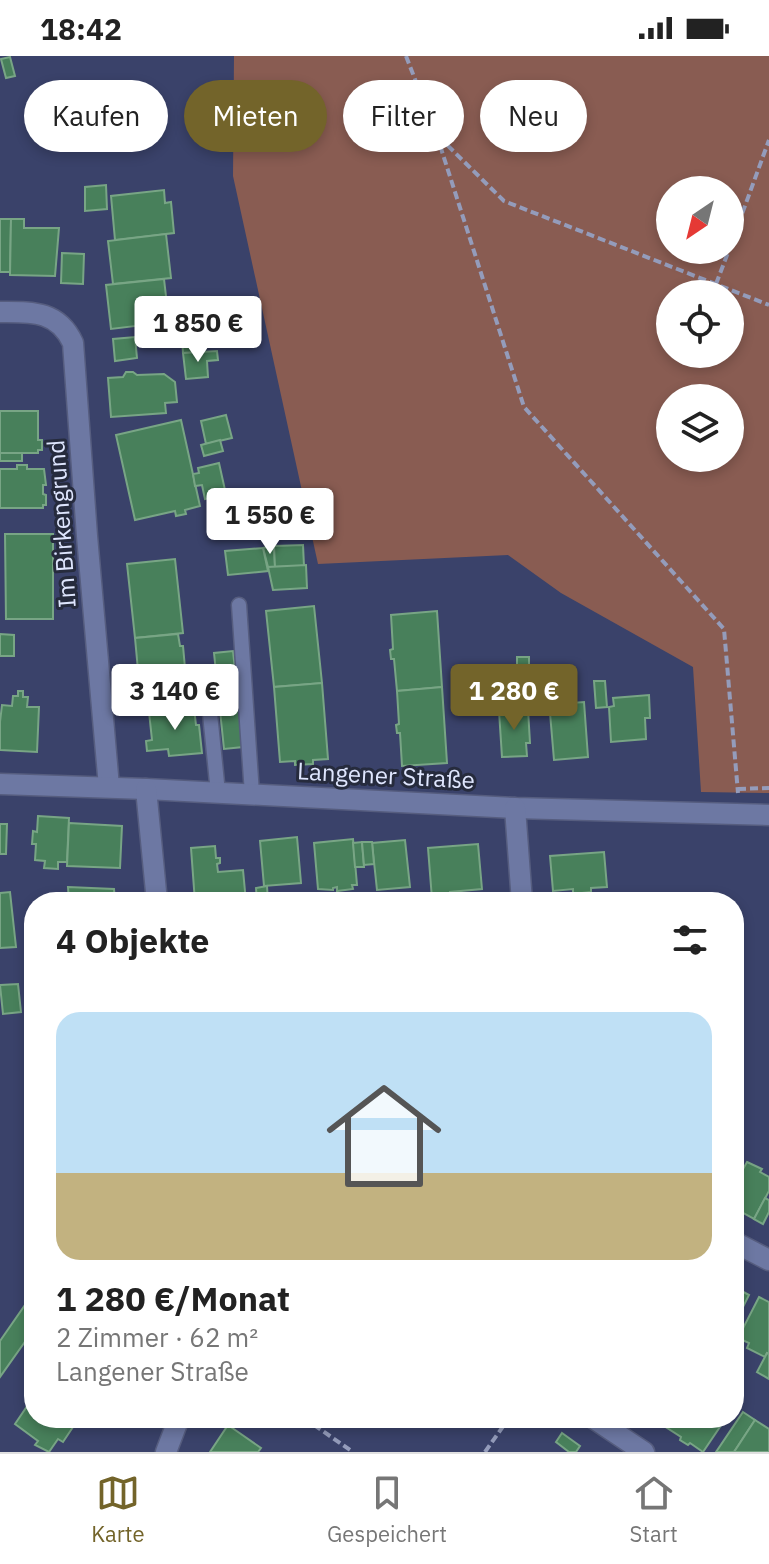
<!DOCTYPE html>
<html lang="de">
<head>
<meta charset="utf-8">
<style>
  :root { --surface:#fff; --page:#f6f6f6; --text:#222; --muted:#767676; --line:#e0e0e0; --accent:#73642a }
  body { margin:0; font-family:"IBM Plex Sans",sans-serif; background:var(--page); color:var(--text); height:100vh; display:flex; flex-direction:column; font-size:30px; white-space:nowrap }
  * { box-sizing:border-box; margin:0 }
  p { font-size:26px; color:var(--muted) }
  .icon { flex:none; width:44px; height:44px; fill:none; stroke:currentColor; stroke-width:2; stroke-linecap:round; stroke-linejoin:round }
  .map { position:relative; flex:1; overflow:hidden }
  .side { position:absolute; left:24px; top:836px; width:720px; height:536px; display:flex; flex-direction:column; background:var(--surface); border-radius:32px; box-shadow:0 4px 12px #0003 }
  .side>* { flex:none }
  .banner { position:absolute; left:24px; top:24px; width:722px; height:72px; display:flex; gap:16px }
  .needle { width:52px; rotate:215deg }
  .buttons { position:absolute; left:656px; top:120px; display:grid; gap:16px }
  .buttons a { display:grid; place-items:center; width:88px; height:88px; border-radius:50%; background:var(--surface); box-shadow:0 4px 12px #0003; font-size:40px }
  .price { position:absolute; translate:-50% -68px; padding:0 18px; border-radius:8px; background:#fff; color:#222; font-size:26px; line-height:52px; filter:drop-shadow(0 2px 4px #0008) }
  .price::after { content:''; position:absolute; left:50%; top:48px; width:24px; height:18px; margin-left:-12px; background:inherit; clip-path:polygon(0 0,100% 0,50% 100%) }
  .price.selected { background:var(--accent); color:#fff }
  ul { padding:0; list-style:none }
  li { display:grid; align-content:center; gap:16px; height:424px; padding:0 32px }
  li span { display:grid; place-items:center; height:248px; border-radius:24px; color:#555 }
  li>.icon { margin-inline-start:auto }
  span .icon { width:144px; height:144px; fill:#fffc; stroke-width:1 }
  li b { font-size:34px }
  h2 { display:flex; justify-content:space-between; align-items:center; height:96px; padding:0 32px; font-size:34px }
  .chip { padding:0 28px; border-radius:36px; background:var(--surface); box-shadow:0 4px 12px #0003; font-size:28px; line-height:72px }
  .chip.selected { background:var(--accent); color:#fff }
  .status { display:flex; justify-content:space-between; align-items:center; height:56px; padding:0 40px; background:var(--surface); direction:ltr }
  .status svg { height:22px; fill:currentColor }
  .tabs { display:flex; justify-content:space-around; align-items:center; height:112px; border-top:2px solid var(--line); background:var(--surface); font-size:22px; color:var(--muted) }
  .tabs a { display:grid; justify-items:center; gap:4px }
  .tabs .selected { color:var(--accent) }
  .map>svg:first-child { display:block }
  .green { fill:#895c52; fill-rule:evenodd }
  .building { fill:#48805b; stroke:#78a585; stroke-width:2 }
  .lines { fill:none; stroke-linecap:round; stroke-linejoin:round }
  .service-casing { stroke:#565d7f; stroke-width:17 }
  .minor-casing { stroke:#565d7f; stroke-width:23 }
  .path { stroke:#949cbb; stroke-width:4; stroke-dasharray:8 4; stroke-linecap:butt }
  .service { stroke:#6d78a3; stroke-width:14 }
  .minor { stroke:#6d78a3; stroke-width:20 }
  .labels { text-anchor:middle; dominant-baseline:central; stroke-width:6; stroke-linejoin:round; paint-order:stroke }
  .street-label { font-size:24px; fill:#dfe6fe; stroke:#262b3d }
</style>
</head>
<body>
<div class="status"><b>18:42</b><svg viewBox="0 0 49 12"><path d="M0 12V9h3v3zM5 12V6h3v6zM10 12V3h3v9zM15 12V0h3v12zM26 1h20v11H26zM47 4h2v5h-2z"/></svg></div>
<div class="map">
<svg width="769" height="1396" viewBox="0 0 769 1396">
  <rect width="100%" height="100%" fill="#3a426a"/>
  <!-- green -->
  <path class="green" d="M234 0H769V737L701 736 693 611 561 537 508 499 318 508 233 120ZM670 134H730V194H670ZM670 238H730V298H670ZM670 342H730V402H670Z"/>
  <!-- building -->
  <g class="building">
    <path d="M10 1 15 20 6 22 1 3Z"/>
    <path d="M106 129 107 153 85 155V131Z"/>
    <path d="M164 134 165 147 171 146 174 177 115 184 111 140Z"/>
    <path d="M0 163H11L10 216H0Z"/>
    <path d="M11 163H24V172H59L55 220 10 219Z"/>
    <path d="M166 178 171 222 113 228 108 185Z"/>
    <path d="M62 197 84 198 83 228 61 227Z"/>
    <path d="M164 223 169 266 111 273 106 229Z"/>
    <path d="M202 263 205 296 183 297 181 264Z"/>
    <path d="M135 281 137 302 115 305 113 283Z"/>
    <path d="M217 295 218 304 207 305 208 321 186 323 183 297Z"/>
    <path d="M126 316H133L137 319 164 318 175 326 177 346 165 347 166 357 111 361 108 322 123 321Z"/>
    <path d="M0 355H38V384H42V394H38V397H0Z"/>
    <path d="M226 359 232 382 206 388 201 365Z"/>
    <path d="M181 364 200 450 185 454 186 458 176 460 175 455 135 464 116 379Z"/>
    <path d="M220 384 223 395 204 400 201 389Z"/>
    <rect x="0" y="397" width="22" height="8"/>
    <path d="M219 407 225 434 209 438 210 442 205 443 202 429 195 430 193 418 199 417 198 412Z"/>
    <path d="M17 409H27V413H44L46 429H43V438L46 439V449H43V452H0V413H17Z"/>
    <path d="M5 478H53V563H6Z"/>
    <path d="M274 489 275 511H268L263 492Z"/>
    <path d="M303 489 304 510 275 511 274 490Z"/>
    <path d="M263 492 268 515 228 519 225 495Z"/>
    <path d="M175 503 183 577 135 582 127 508Z"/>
    <path d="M306 509 307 532 273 534 268 511Z"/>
    <path d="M314 550 322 627 274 631 266 555Z"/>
    <path d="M437 555 442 631 397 635 394 603H391L390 594 393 593 391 559Z"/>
    <path d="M0 578 14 579V600H0Z"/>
    <path d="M178 578 180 590H183L185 612H182L183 627H186L187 645 184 646 185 653 142 657 135 582Z"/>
    <path d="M233 595 243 691 224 693 214 597Z"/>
    <path d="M517 601H529V616L517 617Z"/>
    <path d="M547 613 549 643H535L534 614Z"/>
    <path d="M594 625H605L607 651 596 652Z"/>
    <path d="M322 627 328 703 313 704V708L295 709V705L280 706 274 631Z"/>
    <path d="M442 631 447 707 402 710 400 677H397L396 669 399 668 397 635Z"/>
    <path d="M18 635H23V641H28L27 651H39L37 696 0 694V666L2 649 12 650 13 640H18Z"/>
    <path d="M649 639 650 662H645L646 683 611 686 609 651 614 650 613 642Z"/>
    <path d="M584 646 588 701 554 704 550 657 565 656V652H559L558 648Z"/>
    <path d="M194 652 196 669H199L202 697 169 700 168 693 147 695 146 685 152 684 149 656Z"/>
    <path d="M503 652H509V655L528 653 530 687H526L527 700 502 701 499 655H503Z"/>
    <path d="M38 760 69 762 67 806H58V813L44 812 45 805 35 804 36 788H32L33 775 37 776Z"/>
    <path d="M69 767 122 770 120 812 67 810Z"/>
    <path d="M0 768H7L6 798H0Z"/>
    <path d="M297 781 301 827 264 830 260 785Z"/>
    <path d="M353 783 357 829H352L353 833 337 835V831L333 832V834L318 833 314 787Z"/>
    <path d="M405 784 410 831 377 834 372 787Z"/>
    <path d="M362 786 364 811H355L353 787Z"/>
    <path d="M362 786H372L374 808 364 809Z"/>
    <path d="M478 788 482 833 450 836V841L432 843 428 792Z"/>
    <path d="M215 790 216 802H220V807L217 808 218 816 243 814 246 846H195L191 792Z"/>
    <path d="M604 796 607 831 591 832V836L573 838V833L553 835 550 800Z"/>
    <path d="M267 830 268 846H257L256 832Z"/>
    <path d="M68 831 114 833 115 846H69Z"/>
    <path d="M10 836 16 891 0 892V837Z"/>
    <path d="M18 928 21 956 3 958 0 929Z"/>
    <path d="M747 1106 762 1113 760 1116 769 1121V1135L754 1163 734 1152V1129Z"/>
    <path d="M765 1142 769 1144V1156L763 1168 754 1163Z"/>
    <path d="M734 1223 738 1225 737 1228 740 1229 738 1233 749 1239 734 1269Z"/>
    <path d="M34 1236V1273L0 1321V1285Z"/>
    <path d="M759 1241 769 1246V1298L767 1297 765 1301 747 1292 749 1287 738 1282Z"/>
    <path d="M767 1297 769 1298V1323L757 1316Z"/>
    <path d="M34 1340V1362H79L63 1386 58 1383 49 1396 35 1389 38 1385 15 1368Z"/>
    <path d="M743 1356 755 1364 734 1396H716Z"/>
    <path d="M670 1362H726L703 1396 690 1387 688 1389 680 1384 681 1381 664 1370Z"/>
    <path d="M755 1364 769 1373V1396H734Z"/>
    <path d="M228 1369 261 1392 258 1396H210Z"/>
    <path d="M562 1377 580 1390 576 1396H569L556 1386Z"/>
  </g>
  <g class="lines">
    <defs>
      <g id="service">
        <path d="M239 549 252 738"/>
        <path d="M206 618 218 737"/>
      </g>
      <g id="minor">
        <path d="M0 256C31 256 58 254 73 287L87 480 109 731"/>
        <path d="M0 728 146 733 515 752 769 759"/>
        <path d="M146 733 157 846"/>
        <path d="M515 752 522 846"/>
        <path d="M734 1186 769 1204"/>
        <path d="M593 1362 644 1396"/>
        <path d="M166 1396 179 1362"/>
      </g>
    </defs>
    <!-- service casing -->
    <use href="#service" class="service-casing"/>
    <!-- minor casing -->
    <use href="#minor" class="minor-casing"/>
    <!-- path -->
    <g class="path">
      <path d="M406 0 437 80 524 351 724 573 738 737"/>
      <path d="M439 81 504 145 769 249"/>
      <path d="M730 191 769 84"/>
      <path d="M716 228 729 194"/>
      <path d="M738 733 769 732"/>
      <path d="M304 1362 353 1396"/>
      <path d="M485 1396 509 1362"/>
    </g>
    <!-- service -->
    <use href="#service" class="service"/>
    <!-- minor -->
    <use href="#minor" class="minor"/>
  </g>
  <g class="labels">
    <!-- street labels -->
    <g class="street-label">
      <text transform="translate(61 468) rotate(-94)">Im Birkengrund</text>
      <text transform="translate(386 719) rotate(3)">Langener Straße</text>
    </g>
  </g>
</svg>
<div class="buttons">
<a><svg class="needle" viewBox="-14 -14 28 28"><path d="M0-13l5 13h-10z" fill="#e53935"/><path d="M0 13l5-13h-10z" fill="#767676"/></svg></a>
<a><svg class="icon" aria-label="locate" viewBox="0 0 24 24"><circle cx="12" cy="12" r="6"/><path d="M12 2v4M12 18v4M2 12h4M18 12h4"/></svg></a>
<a><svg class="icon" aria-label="layers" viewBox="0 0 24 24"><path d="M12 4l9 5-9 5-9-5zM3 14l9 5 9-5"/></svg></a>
</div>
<b class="price" style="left:198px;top:308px">1 850 €</b>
<b class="price" style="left:270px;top:500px">1 550 €</b>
<b class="price" style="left:175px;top:676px">3 140 €</b>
<b class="price selected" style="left:514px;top:676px">1 280 €</b>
<div class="banner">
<a class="chip">Kaufen</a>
<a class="chip selected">Mieten</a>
<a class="chip">Filter</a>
<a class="chip">Neu</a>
</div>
<section class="side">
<h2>4 Objekte<svg class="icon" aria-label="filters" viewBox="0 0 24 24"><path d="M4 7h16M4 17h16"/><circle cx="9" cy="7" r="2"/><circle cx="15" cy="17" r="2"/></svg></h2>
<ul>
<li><span style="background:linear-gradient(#bfe0f5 65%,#c2b280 0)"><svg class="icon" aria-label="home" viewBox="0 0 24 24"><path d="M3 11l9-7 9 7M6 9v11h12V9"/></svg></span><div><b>1 280 €/Monat</b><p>2 Zimmer · 62 m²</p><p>Langener Straße</p></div></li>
</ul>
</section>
</div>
<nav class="tabs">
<a class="selected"><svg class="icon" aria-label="map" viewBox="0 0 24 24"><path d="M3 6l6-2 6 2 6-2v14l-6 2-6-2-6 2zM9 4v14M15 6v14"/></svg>Karte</a>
<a><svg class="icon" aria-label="saved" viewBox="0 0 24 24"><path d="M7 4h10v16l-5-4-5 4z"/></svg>Gespeichert</a>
<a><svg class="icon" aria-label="home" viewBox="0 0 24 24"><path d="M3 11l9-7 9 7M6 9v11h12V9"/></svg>Start</a>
</nav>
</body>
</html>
